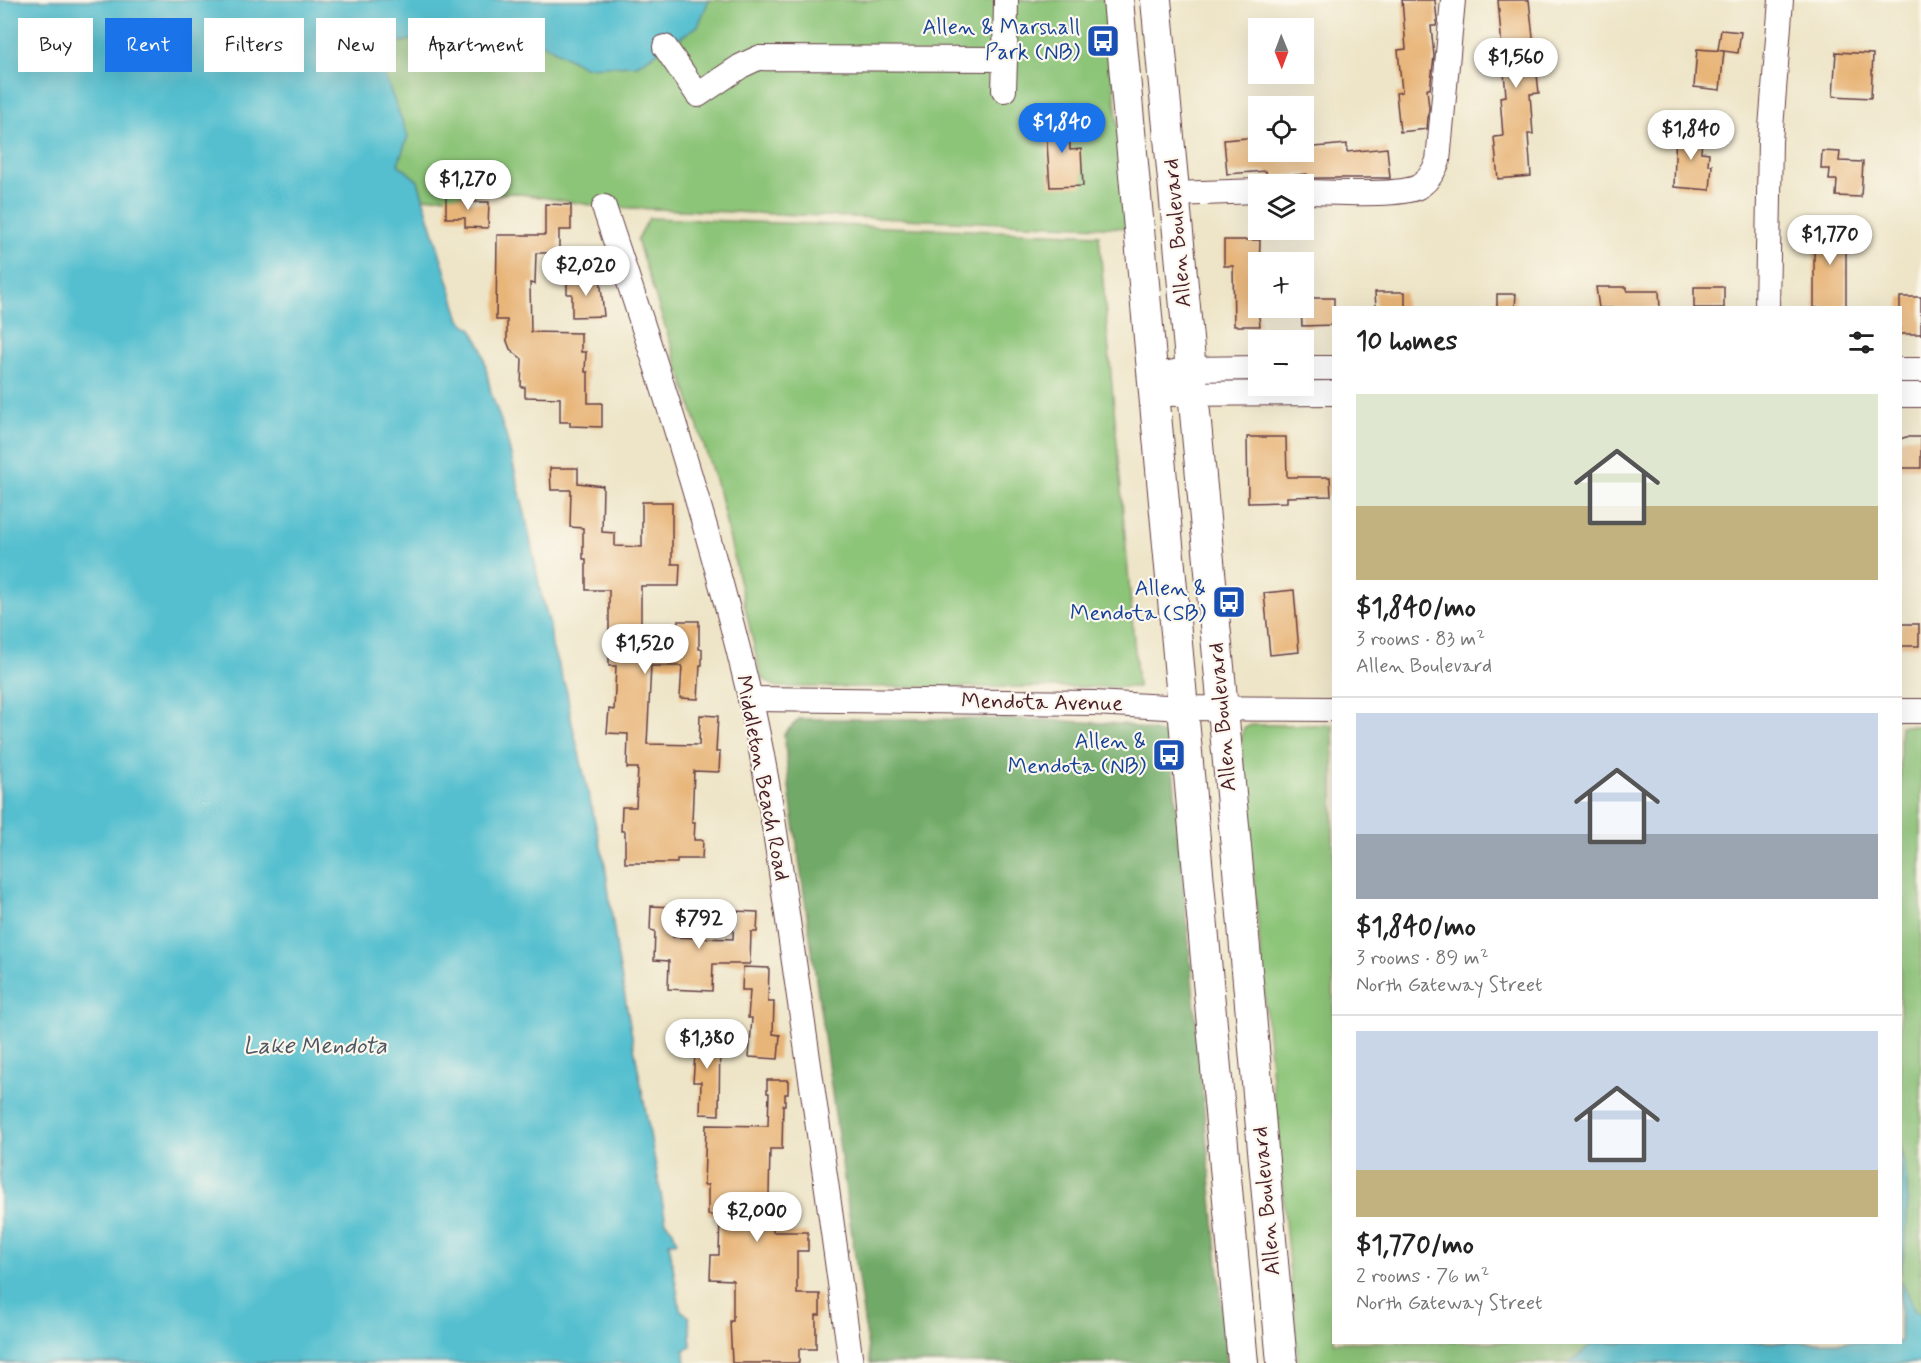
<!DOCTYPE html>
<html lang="en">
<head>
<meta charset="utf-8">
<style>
  :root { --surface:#fff; --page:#f2f2f2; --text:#222; --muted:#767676; --line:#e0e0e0; --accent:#1a73e8 }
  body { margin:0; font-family:Mynerve,sans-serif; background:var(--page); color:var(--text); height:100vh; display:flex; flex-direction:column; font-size:22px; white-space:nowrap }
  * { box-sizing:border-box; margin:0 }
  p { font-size:20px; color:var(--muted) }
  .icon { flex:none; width:33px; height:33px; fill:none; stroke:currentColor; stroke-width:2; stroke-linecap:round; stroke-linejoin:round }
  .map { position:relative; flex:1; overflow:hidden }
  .details { position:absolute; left:1332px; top:306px; width:570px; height:1038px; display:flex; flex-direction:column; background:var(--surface); border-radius:0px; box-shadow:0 6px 24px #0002 }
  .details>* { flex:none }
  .hud { position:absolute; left:18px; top:18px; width:570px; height:54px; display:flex; gap:12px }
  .needle { width:39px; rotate:179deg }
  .fabs { position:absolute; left:1248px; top:18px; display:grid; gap:12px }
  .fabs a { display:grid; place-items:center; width:66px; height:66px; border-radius:0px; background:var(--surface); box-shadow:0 6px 24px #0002; font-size:30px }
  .price { position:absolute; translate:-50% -51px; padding:0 14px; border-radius:21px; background:#fff; color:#222; font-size:20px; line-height:39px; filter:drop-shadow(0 2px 3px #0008) }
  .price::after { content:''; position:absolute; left:50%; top:36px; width:18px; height:14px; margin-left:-9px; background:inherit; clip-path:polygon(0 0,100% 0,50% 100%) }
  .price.current { background:var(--accent); color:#fff }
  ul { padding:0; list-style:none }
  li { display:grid; align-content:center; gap:12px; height:318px; padding:0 24px }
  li+li { border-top:2px solid var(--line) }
  li span { display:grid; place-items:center; height:186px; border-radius:0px; color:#555 }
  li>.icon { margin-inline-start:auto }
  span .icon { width:108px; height:108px; fill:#fffc; stroke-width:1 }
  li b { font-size:26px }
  h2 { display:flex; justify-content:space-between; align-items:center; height:72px; padding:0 24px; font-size:26px }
  .pill { padding:0 21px; border-radius:0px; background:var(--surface); box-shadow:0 6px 24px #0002; font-size:21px; line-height:54px }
  .pill.current { background:var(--accent); color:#fff }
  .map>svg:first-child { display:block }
  .green { fill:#8cc478; stroke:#6b7252; stroke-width:1.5 }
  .forest { fill:#71aa68; stroke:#5e644a; stroke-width:1.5 }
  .water { fill:#54bfcf; stroke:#4f6f7d; stroke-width:1.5 }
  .building { fill:#e8b579 }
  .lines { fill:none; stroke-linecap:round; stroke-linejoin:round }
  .minor-casing { stroke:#633d43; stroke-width:26 }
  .major-casing { stroke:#633d43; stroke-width:32 }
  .minor { stroke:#fff; stroke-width:24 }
  .major { stroke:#fff; stroke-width:30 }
  .labels { text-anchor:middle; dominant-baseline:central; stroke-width:4.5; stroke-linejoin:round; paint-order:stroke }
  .transit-label { font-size:22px; fill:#164399; stroke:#fbf7ec; text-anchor:end }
  .street-label { font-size:22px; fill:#4a1f2b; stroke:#fbf7ec }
  .water-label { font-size:24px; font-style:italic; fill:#4e5764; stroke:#fbf7ec }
</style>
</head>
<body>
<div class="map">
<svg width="1921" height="1363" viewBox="0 0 1921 1363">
  <rect width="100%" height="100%" fill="#fbf7ec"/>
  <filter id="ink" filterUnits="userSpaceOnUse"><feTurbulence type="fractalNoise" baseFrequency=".0167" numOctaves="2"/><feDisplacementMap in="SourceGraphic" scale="12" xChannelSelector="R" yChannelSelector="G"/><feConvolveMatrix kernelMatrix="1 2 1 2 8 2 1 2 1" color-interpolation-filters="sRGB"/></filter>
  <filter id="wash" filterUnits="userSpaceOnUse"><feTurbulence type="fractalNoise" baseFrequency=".008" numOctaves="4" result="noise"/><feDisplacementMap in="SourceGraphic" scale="24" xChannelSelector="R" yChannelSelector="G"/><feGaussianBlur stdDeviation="1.35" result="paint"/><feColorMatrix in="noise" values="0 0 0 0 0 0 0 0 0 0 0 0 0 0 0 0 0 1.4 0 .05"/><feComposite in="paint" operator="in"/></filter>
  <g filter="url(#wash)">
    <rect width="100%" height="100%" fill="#eee5c8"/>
    <!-- green -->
    <g class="green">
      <path d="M368 0H1106L1127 228 604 207 514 193 423 198 418 181 398 164 407 136 376 53Z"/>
      <path d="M649 218 1099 235 1138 687H776L761 677 719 492 637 240Z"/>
      <path d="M1252 725H1333L1334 1342H1900V726H1921V1363H1298L1241 739 1244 728Z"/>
    </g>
    <!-- forest -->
    <path class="forest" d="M799 719H1025L1123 724 1170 735 1227 1363H870L790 795 784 734Z"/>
    <!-- water -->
    <g class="water">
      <path d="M0 0H709L698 26 637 65 584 67 520 31 469 28 392 44 379 61 408 136 398 164 418 181 460 320 472 329 482 349 491 393 506 435 525 514 541 594 550 625 552 647 567 692 571 719 605 865 618 959 666 1222 672 1229 677 1242H669L680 1309 689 1317 691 1347 684 1350 686 1363H0Z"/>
      <path d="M1901 1146C1912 1188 1907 1232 1901 1274Z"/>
      <path d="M1901 1280 1914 1309 1921 1316V1363H1569L1594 1343 1900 1342Z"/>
    </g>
    <g id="blocks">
      <!-- building -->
      <g class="building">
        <path d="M1402 0H1435L1437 20 1436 26H1431L1434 56 1430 89H1427L1429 108 1427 129 1400 132 1396 93 1402 92 1398 50 1406 49Z"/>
        <path d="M1498 0H1529L1539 93 1530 94 1533 134H1528L1531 176 1498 179 1494 137 1503 136 1500 97 1506 96Z"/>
        <path d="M1721 30 1741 32 1738 53 1724 51 1720 90 1694 87 1697 49 1724 51 1718 50Z"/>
        <path d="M1836 52 1873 54 1871 98 1833 96Z"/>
        <path d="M1069 114 1070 150 1081 149 1083 186 1050 187 1045 115Z"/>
        <path d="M1676 127 1703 129 1701 152 1709 153 1708 165H1712L1710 190 1674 187Z"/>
        <path d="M1258 137V152H1304V148L1347 144V152L1387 148 1390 178H1307V174L1267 177 1266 171 1227 174 1224 140Z"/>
        <path d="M1822 151 1840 152 1839 161 1863 162 1861 197 1836 196 1837 180H1829L1830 169H1821Z"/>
        <path d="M446 195 468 196V202H489L488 228 465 227V218H446Z"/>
        <path d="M545 204 571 205V230H559V253H536L535 284 530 283 531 332 581 333V352H586L585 372H588V403H602V427L570 426V422H560V398L525 397V387H521L522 359 510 349 507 341V320H496L497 235H545Z"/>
        <rect x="1814" y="225" width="32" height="83"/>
        <path d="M1224 240H1260L1258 308 1260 326H1234L1233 266H1224Z"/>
        <path d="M600 277 604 316 572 317V294H567V279Z"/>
        <path d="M1596 287H1627V291H1659L1660 308H1599Z"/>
        <rect x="1694" y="287" width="30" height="21"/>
        <path d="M1375 292H1405V308H1376Z"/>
        <path d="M1497 294H1516L1515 308H1497Z"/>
        <rect x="1900" y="297" width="21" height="37"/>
        <path d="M1304 298H1334V325L1302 326 1301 308H1304Z"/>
        <path d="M1247 437H1286L1287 477H1330L1331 496 1287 497V502L1248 503Z"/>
        <path d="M1906 437H1921V468H1900V439Z"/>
        <path d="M550 468H578V483L603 486 602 532 615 533V546L642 547V502H672V564H680L679 586H641V639H647V648L677 649 678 621H699V649H702V665H700L698 699 680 698 682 666H651L647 744 699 745 700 715 718 716 716 752H720L719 772 694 771 692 822H695L694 840H703L702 859H677V863H625V831H621L622 807H636L638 768H627L628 734 607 733 609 709 614 710 616 666H609V590H586V559H583V528L570 527 571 490H551Z"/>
        <path d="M1294 590 1299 652 1270 655 1264 593Z"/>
        <rect x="1900" y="624" width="19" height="22"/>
        <path d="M651 906 674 907 673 937 733 939 734 911 758 912 757 932H751L750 964H713L712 991 668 989 669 961 654 960 655 931 650 930Z"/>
        <path d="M743 967 769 968 768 1002H774L773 1034 780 1035 778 1059 749 1057 752 1018H748L750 990H742Z"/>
        <path d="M692 1033 720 1034 719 1115 700 1114 701 1082H693L695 1054H691Z"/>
        <path d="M767 1080H788V1094H785V1105H783L782 1149H770L769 1195H772L773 1232H808V1251H797V1294H820V1315H816V1349H799V1363H732L730 1321H733V1280L710 1279 711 1255H719L720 1215H708V1185H704L706 1125 768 1126 769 1093H767Z"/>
      </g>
    </g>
  </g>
  <g filter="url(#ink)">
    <use href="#blocks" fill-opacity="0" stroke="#633d43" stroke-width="1.5"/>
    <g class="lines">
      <defs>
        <g id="minor">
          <path d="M665 47 698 95 741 66 758 58 1005 59 1006 0"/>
          <path d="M1004 90 1005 59"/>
          <path d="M1304 192C1329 192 1398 197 1418 187 1427 182 1434 171 1438 161L1453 0"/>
          <path d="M1174 194 1258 191"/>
          <path d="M604 207C658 369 711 532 750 698 770 784 781 875 794 962 814 1096 833 1229 851 1363"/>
          <path d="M1767 308 1770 141 1781 0"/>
          <path d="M1304 368H1334"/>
          <path d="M1900 370H1921"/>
          <path d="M1152 376 1191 369 1258 368"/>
          <path d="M1154 394 1334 393"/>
          <path d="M1900 395H1921"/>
          <path d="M750 699 1094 703 1184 708 1334 709"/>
          <path d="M1900 711H1921"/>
        </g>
        <g id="major">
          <path d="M1118 0 1243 1363"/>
          <path d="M1156 0 1236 847 1282 1363"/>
        </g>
      </defs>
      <!-- minor casing -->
      <use href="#minor" class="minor-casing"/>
      <!-- major casing -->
      <use href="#major" class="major-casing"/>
      <!-- minor -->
      <use href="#minor" class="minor"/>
      <!-- major -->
      <use href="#major" class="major"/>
    </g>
  </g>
  <!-- icons -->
  <defs>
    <symbol id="bus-square" viewBox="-11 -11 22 22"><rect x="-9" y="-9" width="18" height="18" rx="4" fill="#1a4fb4" stroke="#fbf7ec"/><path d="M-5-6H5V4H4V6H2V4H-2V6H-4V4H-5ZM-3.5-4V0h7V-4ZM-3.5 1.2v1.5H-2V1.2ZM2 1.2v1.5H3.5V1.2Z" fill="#fff"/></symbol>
  </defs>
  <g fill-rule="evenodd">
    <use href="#bus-square" x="1084" y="22" width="38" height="38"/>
    <use href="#bus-square" x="1210" y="583" width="38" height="38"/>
    <use href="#bus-square" x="1150" y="736" width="38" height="38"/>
  </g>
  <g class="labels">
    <!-- transit labels -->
    <g class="transit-label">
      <text x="1080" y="28">Allen &amp; Marshall<tspan x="1080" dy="25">Park (NB)</tspan></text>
      <text x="1206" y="589">Allen &amp;<tspan x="1206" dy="25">Mendota (SB)</tspan></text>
      <text x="1146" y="742">Allen &amp;<tspan x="1146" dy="25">Mendota (NB)</tspan></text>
    </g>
    <!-- street labels -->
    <g class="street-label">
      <text transform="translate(1178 233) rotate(-95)">Allen Boulevard</text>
      <text transform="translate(1042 703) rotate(1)">Mendota Avenue</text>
      <text transform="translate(1223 717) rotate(-95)">Allen Boulevard</text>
      <text transform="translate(762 778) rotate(79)">Middleton Beach Road</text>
      <text transform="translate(1267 1201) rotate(-95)">Allen Boulevard</text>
    </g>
    <!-- water labels -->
    <g class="water-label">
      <text x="315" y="1046">Lake Mendota</text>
    </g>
  </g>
</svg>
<div class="fabs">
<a><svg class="needle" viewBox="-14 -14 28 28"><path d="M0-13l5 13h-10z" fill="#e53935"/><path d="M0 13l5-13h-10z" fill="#767676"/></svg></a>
<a><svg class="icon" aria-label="locate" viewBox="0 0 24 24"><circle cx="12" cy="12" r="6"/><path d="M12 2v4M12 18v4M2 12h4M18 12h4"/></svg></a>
<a><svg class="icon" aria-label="layers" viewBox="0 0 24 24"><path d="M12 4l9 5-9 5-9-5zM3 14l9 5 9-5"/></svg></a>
<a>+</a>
<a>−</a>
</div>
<b class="price" style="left:1516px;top:89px">$1,560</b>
<b class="price current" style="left:1062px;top:154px">$1,840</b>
<b class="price" style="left:1691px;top:161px">$1,840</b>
<b class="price" style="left:468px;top:211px">$1,270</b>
<b class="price" style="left:1830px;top:266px">$1,770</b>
<b class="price" style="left:586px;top:297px">$2,020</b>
<b class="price" style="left:645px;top:675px">$1,520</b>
<b class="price" style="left:699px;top:950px">$792</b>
<b class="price" style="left:707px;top:1070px">$1,380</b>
<b class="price" style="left:757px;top:1243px">$2,000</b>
<div class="hud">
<a class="pill">Buy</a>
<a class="pill current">Rent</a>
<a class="pill">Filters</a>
<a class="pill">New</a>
<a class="pill">Apartment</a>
</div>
<section class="details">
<h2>10 homes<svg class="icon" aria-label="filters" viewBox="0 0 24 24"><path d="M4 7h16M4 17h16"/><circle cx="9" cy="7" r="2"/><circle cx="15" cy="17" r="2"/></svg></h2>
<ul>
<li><span style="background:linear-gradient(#dfe7d0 60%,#c2b280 0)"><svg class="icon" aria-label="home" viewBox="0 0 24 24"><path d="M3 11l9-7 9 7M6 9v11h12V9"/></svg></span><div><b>$1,840/mo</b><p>3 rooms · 83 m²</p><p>Allen Boulevard</p></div></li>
<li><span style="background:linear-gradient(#c9d6e8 65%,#9aa5b1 0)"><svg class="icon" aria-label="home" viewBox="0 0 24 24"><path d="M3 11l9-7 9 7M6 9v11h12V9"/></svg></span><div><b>$1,840/mo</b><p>3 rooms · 89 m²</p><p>North Gateway Street</p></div></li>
<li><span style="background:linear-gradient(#c9d6e8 75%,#c2b280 0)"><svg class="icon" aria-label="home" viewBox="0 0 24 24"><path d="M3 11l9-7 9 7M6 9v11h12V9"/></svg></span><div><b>$1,770/mo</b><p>2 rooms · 76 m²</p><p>North Gateway Street</p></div></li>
</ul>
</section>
</div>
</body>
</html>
